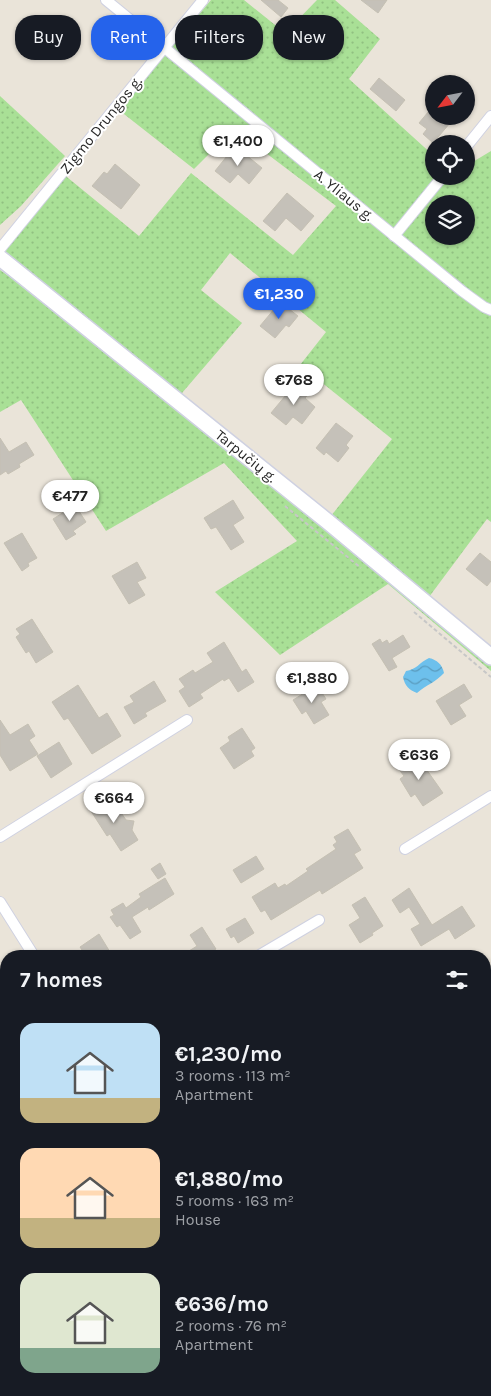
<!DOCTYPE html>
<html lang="en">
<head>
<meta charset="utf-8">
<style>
  :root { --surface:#171b24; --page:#242831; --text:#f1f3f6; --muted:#9ea1a6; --accent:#2563eb }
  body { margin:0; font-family:Karla,sans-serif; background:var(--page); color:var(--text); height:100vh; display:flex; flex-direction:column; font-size:19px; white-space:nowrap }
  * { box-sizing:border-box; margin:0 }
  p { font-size:16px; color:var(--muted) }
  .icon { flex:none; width:28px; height:28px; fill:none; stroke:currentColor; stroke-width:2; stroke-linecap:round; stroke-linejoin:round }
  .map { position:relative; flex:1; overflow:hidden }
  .side { position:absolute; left:0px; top:950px; width:491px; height:446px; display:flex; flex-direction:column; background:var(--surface); border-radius:20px 20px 0 0; box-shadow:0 1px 4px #0004 }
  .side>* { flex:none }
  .banner { position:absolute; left:15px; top:15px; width:461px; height:45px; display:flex; gap:10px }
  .needle { width:32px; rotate:238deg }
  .fabs { position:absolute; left:425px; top:75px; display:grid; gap:10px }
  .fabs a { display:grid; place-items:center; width:50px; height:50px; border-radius:50%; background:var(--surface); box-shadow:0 1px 4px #0004; font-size:25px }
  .price { position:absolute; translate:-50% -42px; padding:0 11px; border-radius:18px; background:#fff; color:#222; font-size:16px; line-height:32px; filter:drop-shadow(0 1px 2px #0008) }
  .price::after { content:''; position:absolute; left:50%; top:30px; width:15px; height:11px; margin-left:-8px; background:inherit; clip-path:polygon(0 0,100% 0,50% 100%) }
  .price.current { background:var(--accent); color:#fff }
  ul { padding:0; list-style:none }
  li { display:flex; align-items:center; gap:15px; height:125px; padding:0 20px }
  li span { display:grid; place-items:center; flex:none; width:140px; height:100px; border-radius:15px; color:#555 }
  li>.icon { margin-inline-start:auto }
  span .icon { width:60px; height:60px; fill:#fffc; stroke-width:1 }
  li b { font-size:21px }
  h2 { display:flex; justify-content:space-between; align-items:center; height:60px; padding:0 20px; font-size:21px }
  .tag { padding:0 18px; border-radius:20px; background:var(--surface); box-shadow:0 1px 4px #0004; font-size:18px; line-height:45px }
  .tag.current { background:var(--accent); color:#fff }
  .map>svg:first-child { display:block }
  .grass { fill:url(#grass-dots); fill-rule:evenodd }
  .water { fill:url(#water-waves) }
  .building { fill:#c5c1b9; stroke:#c5c0b3 }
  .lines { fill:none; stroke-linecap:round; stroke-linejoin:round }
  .street-casing { stroke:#cfd1e1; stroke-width:12 }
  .secondary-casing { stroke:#cfd1e1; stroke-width:18 }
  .path { stroke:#c7c7c7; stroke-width:2; stroke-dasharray:4 2.5; stroke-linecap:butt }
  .street { stroke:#fff; stroke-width:10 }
  .secondary { stroke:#fff; stroke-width:15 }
  .labels { text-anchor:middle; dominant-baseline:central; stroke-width:4; stroke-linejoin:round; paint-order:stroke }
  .street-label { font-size:15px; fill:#282828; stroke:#fff }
</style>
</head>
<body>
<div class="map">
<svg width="491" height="1396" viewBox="0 0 491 1396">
  <defs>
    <pattern id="grass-dots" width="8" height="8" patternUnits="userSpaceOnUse" patternTransform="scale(1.25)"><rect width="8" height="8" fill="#a9e096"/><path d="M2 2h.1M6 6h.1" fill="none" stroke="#91c081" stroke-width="1.8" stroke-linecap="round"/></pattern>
    <pattern id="water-waves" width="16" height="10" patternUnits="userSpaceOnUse" patternTransform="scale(1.25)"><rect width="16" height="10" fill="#6dc0ec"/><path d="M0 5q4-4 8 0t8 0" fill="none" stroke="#5a9cbf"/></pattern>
  </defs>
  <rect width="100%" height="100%" fill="#eae4d9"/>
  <!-- grass -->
  <g class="grass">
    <path d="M211 0H244L285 33 317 0H335L380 39 349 79 434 156V176H466V166L491 151V522L487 519 429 597 491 657V671L388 584 280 655 215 592 297 541 224 463 106 531 21 400 0 412V270L98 338 0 249 62 173 139 236 191 173 293 255 336 206 234 129 194 169 115 107 175 43ZM434 204H466V236H434ZM230 253 326 332 300 365 392 439 327 521 176 400 242 323 201 290Z"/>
    <path d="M0 96 65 156 21 206 0 225Z"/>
  </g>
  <!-- water -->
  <path class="water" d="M429 658C437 660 442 664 444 673 436 682 426 685 417 693 409 690 405 686 403 677L406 671C416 670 420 662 429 658Z"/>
  <!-- building -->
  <g class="building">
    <path d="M261 0H278L288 8 281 17Z"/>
    <path d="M361 0H387L378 13Z"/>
    <path d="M379 78 405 100 396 111 370 89Z"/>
    <path d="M434 105V116H456L433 143 423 134 427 129 419 123Z"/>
    <path d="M235 146 262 168 249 184 238 174 230 183 215 171Z"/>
    <path d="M115 164 140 185 121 209 92 186 104 172 107 174Z"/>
    <path d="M287 193 314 216 301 231 286 218 275 231 263 221Z"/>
    <path d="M280 302 298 316 289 327 286 325 275 338 260 326Z"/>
    <path d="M296 383 309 393 305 398 315 407 302 424 293 417 286 425 271 413Z"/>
    <path d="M336 423 353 436 346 445 349 448 338 462 326 452 324 455 316 448Z"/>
    <path d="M0 438 9 452 26 442 34 455 19 464 20 467 8 474 6 471 0 475Z"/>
    <path d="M233 500 244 518 233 525 244 542 231 550 216 527 211 529 204 518Z"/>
    <path d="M75 505 86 522 73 531 76 534 66 540 53 519Z"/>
    <path d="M22 533 37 558 28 563 29 566 22 571 4 543Z"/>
    <path d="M480 553 491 562V581L487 586 466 569Z"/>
    <path d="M137 562 146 578 137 582 145 595 129 604 112 576Z"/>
    <path d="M32 619 53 652 36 663 29 651 26 653 16 637 20 634 16 629Z"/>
    <path d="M403 635 410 647 392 658 397 667 389 671 372 644 380 639 382 643 387 640 389 644Z"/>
    <path d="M224 642 242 672 246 669 254 682 238 692 229 678 224 681 223 679 200 694 203 698 189 707 179 691 185 687 179 679 193 670 195 673 213 662 207 653Z"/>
    <path d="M154 681 166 701 145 713 147 716 134 724 124 707 134 702 130 696Z"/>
    <path d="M464 684 472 697 459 705 466 716 451 725 436 701Z"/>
    <path d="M78 685 99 718 107 713 121 736 92 754 68 718 64 720 52 702Z"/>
    <path d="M317 685 326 699 321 702 329 715 314 724 306 711 302 714 293 700Z"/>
    <path d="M0 720 10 735 28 724 35 736 29 740 38 754 10 771 0 755Z"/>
    <path d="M242 728 255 748 251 751 254 756 234 769 220 748 230 741 228 737Z"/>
    <path d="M59 742 72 764 51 778 37 756Z"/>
    <path d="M417 756 443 793 423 806 415 794 411 797 400 779 404 776 398 768Z"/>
    <path d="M104 798 109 805 114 802 126 820 134 821 132 830 138 840 121 851 110 834 107 836 89 808Z"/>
    <path d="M348 829 361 850 354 854 363 868 322 894 320 890 271 920 265 910 261 912 252 897 275 883 278 888 285 884 286 886 308 871 306 869 336 849 333 845 337 842 334 837Z"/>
    <path d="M256 856 264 869 241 883 233 870Z"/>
    <path d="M160 863 166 874 158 879 151 869Z"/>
    <path d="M165 878 174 894 149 910 148 907 132 917 141 932 130 939 120 925 117 927 110 917 114 915 111 910 123 903 126 908 141 897 139 894Z"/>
    <path d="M409 888 432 925 462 906 475 926 455 939 449 929 421 946 411 929 420 924 409 907 400 913 392 900Z"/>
    <path d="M365 897 383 926 372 933 373 935 360 943 349 925 360 918 352 905Z"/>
    <path d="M245 918 254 933 238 943 234 936 231 938 226 929Z"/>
    <path d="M202 927 216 949 211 952 214 956H181L197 946 190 935Z"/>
    <path d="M99 934 110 952 103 956H86L80 947Z"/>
  </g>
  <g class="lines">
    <defs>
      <g id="street">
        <path d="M106 0 462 291 484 307 491 310"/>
        <path d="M466 147 491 116"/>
        <path d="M394 236 443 176"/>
        <path d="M0 249 203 0"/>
        <path d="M0 837 187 720"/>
        <path d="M405 849 491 796"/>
        <path d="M0 902 34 956"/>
        <path d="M258 956 319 920"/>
        <path d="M0 1107 6 1103"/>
        <path d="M301 1390 304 1396"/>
      </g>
      <path id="secondary" d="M0 258 327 521 491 657"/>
    </defs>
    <!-- street casing -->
    <use href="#street" class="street-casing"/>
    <!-- secondary casing -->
    <use href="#secondary" class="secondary-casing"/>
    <!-- path -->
    <g class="path">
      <path d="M285 506 361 568"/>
      <path d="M414 612 491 677"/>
    </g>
    <!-- street -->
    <use href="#street" class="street"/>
    <!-- secondary -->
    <use href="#secondary" class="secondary"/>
  </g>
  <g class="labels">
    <!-- street labels -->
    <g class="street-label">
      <text transform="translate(101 125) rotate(-51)">Zigmo Drungos g.</text>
      <text transform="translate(344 195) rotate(39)">A. Yliaus g.</text>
      <text transform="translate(246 456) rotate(39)">Tarpučių g.</text>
    </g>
  </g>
</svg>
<div class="fabs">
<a><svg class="needle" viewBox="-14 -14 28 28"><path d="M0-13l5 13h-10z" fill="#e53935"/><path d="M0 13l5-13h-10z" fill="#9ea1a6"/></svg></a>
<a><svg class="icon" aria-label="locate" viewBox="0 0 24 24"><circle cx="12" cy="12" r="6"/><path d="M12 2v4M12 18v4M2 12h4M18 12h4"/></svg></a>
<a><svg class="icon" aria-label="layers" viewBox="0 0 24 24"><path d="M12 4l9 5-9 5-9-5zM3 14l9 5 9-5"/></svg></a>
</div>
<b class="price" style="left:238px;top:167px">€1,400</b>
<b class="price current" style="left:279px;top:320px">€1,230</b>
<b class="price" style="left:294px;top:406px">€768</b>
<b class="price" style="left:70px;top:522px">€477</b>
<b class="price" style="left:312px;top:704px">€1,880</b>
<b class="price" style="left:419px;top:781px">€636</b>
<b class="price" style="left:114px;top:824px">€664</b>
<div class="banner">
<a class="tag">Buy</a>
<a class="tag current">Rent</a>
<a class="tag">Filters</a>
<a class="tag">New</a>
</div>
<section class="side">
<h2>7 homes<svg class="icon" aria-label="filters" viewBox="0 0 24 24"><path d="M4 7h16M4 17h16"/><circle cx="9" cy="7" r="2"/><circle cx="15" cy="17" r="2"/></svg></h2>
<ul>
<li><span style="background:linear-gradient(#bfe0f5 75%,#c2b280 0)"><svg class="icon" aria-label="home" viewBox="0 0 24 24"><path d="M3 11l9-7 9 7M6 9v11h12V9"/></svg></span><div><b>€1,230/mo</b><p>3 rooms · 113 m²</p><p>Apartment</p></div></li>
<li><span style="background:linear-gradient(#ffd9b3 70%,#c2b280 0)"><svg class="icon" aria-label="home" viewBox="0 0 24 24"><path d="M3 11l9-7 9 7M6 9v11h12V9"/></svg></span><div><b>€1,880/mo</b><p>5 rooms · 163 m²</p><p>House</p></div></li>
<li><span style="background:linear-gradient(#dfe7d0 75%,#7fa58c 0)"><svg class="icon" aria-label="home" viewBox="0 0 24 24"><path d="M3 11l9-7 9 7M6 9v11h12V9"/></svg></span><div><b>€636/mo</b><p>2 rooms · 76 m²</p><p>Apartment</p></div></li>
</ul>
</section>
</div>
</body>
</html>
